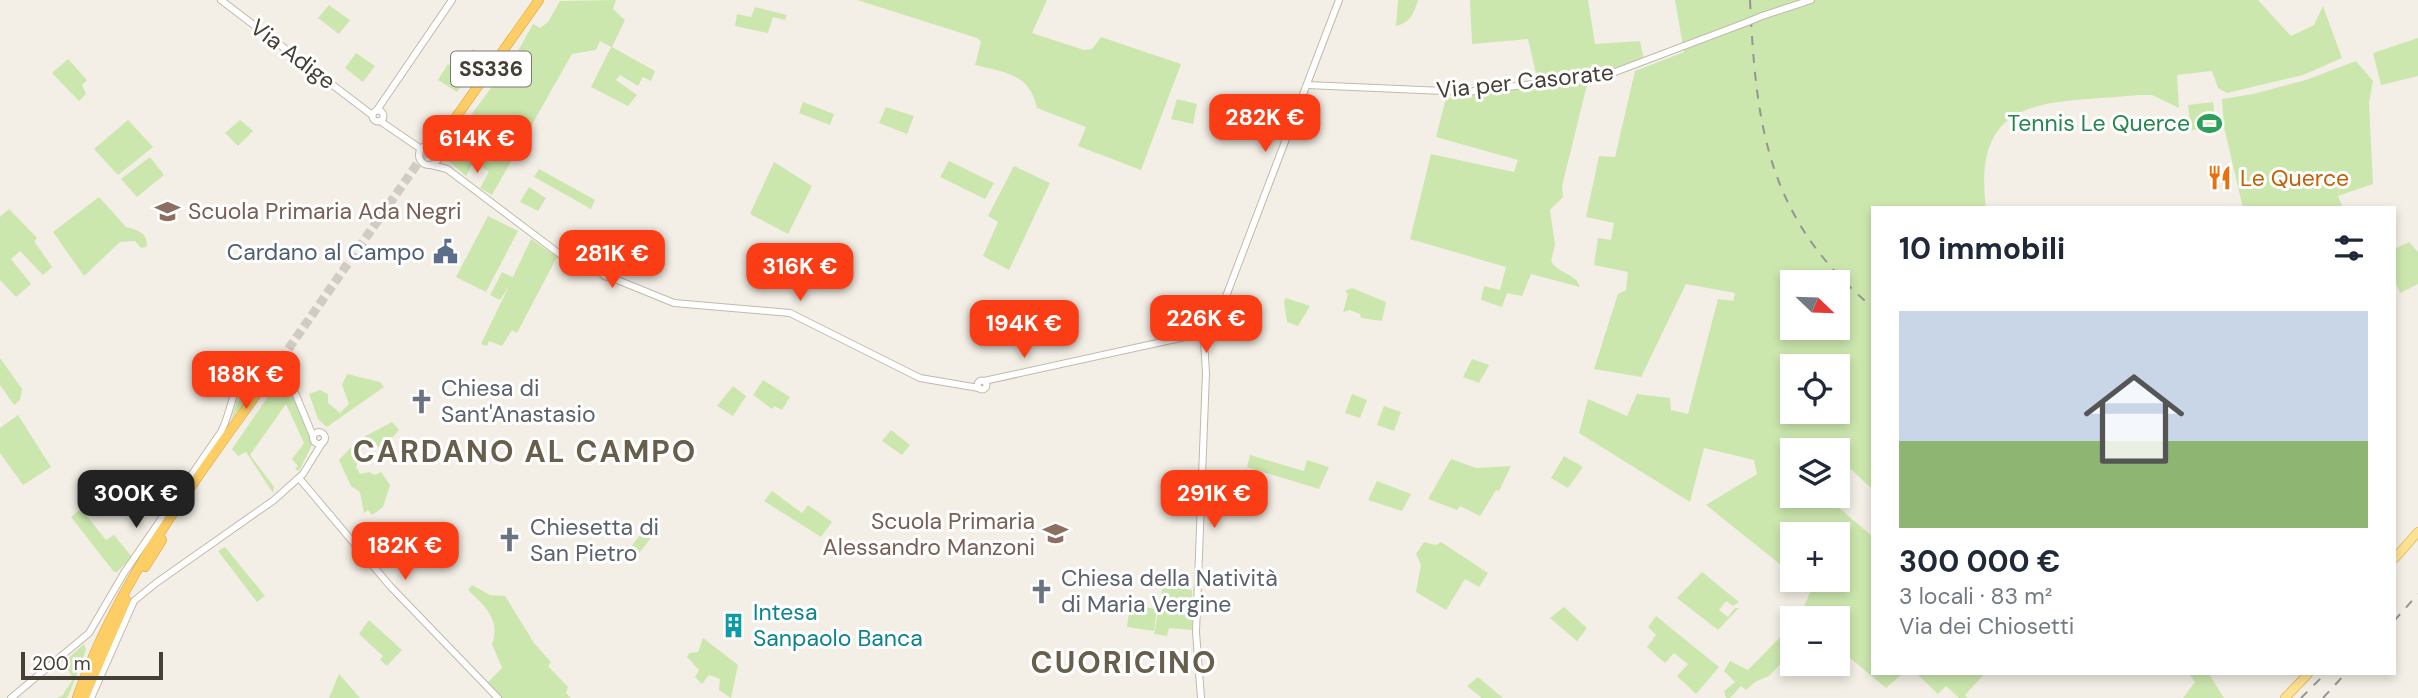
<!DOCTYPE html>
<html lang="it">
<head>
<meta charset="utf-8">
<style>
  :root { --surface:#fff; --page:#f2f2f3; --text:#1f2937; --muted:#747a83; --line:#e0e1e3; --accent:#fa3d15 }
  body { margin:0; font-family:"DM Sans",sans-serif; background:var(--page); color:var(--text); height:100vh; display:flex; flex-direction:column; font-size:26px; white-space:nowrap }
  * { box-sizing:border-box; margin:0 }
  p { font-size:23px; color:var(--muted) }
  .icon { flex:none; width:38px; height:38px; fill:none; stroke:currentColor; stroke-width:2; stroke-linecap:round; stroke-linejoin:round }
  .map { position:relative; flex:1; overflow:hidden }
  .side { position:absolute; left:1871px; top:206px; width:525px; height:469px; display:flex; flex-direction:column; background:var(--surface); border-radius:0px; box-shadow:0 4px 10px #0003 }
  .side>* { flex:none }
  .needle { width:46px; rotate:113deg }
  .controls { position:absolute; left:1780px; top:270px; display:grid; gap:14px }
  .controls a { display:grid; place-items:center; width:70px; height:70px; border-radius:0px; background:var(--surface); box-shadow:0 4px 10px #0003; font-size:35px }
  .scale { position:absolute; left:21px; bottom:18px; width:142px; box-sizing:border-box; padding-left:7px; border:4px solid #453f35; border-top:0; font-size:19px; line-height:24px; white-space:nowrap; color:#453f35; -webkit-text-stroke:5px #fff; paint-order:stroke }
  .price { position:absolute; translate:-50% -60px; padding:0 16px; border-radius:14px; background:var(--accent); color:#fff; font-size:23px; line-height:46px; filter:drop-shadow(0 2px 4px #0008) }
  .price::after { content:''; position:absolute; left:50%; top:42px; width:21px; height:16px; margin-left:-10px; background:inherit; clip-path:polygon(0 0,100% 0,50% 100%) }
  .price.selected { background:#222; color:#fff }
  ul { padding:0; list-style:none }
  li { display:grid; align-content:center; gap:14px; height:371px; padding:0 28px }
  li+li { border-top:2px solid var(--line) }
  li span { display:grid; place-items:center; height:217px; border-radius:0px; color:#555 }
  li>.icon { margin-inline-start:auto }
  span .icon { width:126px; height:126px; fill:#fffc; stroke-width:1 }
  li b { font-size:30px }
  h2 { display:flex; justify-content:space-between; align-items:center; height:84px; padding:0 28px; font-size:30px }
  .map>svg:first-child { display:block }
  .green { fill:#cce7ae; fill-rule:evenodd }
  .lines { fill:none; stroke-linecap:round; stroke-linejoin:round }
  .highway-tunnel { stroke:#d0ccc3; stroke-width:9; stroke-dasharray:9 4.5; stroke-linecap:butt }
  .minor-casing { stroke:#c1baab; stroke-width:8 }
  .major-casing { stroke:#e4c063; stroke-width:10 }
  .highway-casing { stroke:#dda335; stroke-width:10 }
  .minor { stroke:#fff; stroke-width:6 }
  .major { stroke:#fee293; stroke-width:8 }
  .highway { stroke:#fece66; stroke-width:9 }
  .rail { stroke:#959595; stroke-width:2; stroke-dasharray:9 9; stroke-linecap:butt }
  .minor-bridge-casing { stroke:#c1baab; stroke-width:8; stroke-linecap:butt }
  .minor-bridge { stroke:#fff; stroke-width:6 }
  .labels { text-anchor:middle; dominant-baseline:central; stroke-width:6; stroke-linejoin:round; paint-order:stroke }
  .shield { fill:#fff; stroke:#7d7972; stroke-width:2 }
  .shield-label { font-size:21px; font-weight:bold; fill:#453f35 }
  .street-label { font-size:23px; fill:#453f35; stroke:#fff }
  .leisure-label { font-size:23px; fill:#27864d; stroke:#fff; text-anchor:end }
  .food-label { font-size:23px; fill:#c56008; stroke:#fff; text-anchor:start }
  .education-label { font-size:23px; fill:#785e54; stroke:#fff; text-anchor:start }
  .service-label { font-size:23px; fill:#4e5e75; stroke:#fff; text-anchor:end }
  .worship-label { font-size:23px; fill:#5b616d; stroke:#fff; text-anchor:start }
  .culture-label { font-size:23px; fill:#0d838f; stroke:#fff; text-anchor:start }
  .district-label { font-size:30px; font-weight:bold; letter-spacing:2px; fill:#685e4c; stroke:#fff }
</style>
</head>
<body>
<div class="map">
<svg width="2418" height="698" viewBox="0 0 2418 698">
  <rect width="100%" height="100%" fill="#f3efe6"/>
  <!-- green -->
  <g class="green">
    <path d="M616 0 613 9 625 20 612 47 655 71 651 81 643 77 638 86 620 75 616 80 637 95 628 106 591 87 611 47 600 41 596 50 572 54 492 195 480 188 489 172 482 167 499 135 497 134 478 166 473 163 466 176 444 157 446 149 518 51 533 24 540 28 548 22 560 1Z"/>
    <path d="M857 0H1047L1032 33 1084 50 1092 49 1101 37 1181 64 1141 170 1078 146 1086 127 1037 108C1029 73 1006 73 975 65L981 42 977 38Z"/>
    <path d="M1398 0H1418C1414 13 1410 23 1396 26Z"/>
    <path d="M1470 0H1588L1595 44 1640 41 1644 60 1596 74 1537 78 1528 39 1472 44Z"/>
    <path d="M1675 0H2258L2291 36 2314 25 2323 6 2342 58 2303 75 2227 93 2218 88 2212 71 2177 75 2179 108 2152 95H2138C2051 104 1971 91 1986 208H1872V489L1838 457V450H1830L1823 444 1816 450H1792V495H1824L1872 536V674H1902L1886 688 1838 648V618H1799L1811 590 1798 579H1838V534H1792V574L1706 505 1757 474 1754 460 1704 448 1690 502 1579 433 1588 399 1627 416 1637 394 1670 398 1671 410 1688 414 1718 299 1733 301 1735 293 1686 284 1641 377 1594 369 1618 294 1626 290 1628 272 1594 265 1598 238 1611 240 1614 223 1586 217 1599 156 1615 157 1635 71 1684 52ZM1792 282H1838V327H1792ZM1792 366H1838V411H1792Z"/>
    <path d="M329 5 350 20 339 34 318 18Z"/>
    <path d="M755 7 787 15 785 20 773 17 768 33 735 26 737 14 751 17Z"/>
    <path d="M2418 38V76L2381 85 2373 53Z"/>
    <path d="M473 49 482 55 457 92 438 80 448 64 458 72Z"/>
    <path d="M356 53 375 66 363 82 345 68Z"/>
    <path d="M68 59 87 80 82 85 86 94 79 101 52 73Z"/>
    <path d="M2356 61 2373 81 2369 103 2373 184 2338 196 2343 208H2243L2224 127 2222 99 2253 94 2306 80Z"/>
    <path d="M1588 81 1562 186 1563 197 1550 210 1555 245 1551 261C1558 274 1576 273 1580 287L1531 274 1522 296 1507 293 1502 307 1481 300 1484 286 1500 290 1506 267 1410 239 1431 154 1514 172 1518 160 1436 137 1446 98Z"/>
    <path d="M1177 99 1197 104 1193 124 1171 119Z"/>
    <path d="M803 102 834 114 830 125 799 113Z"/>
    <path d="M2213 102 2216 127 2191 130 2188 105Z"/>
    <path d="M886 107 914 116 907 134 879 123Z"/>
    <path d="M128 120 153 147 118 175 94 149Z"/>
    <path d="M240 120 253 131 238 146 225 133Z"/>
    <path d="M150 157 164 175 137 197 121 179Z"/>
    <path d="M949 161 994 183 985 199 940 177Z"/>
    <path d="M774 162 812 186 788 234 750 214Z"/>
    <path d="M1014 166 1050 183 1009 270 983 256 998 222 988 216Z"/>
    <path d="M539 169 595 200 591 209 534 177Z"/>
    <path d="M529 187 546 198 538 211 520 202Z"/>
    <path d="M99 197 126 227C135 230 148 231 147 247L141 248 135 241 120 242 84 276 53 232Z"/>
    <path d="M9 209 37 238 34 241 52 267 43 275 20 251 11 259 31 284 16 297 0 280V217Z"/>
    <path d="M488 216 518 231 486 292 456 277Z"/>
    <path d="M531 239 557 257 517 333 512 330 502 346 489 341 487 346 481 344 509 286 500 300 490 295 502 272 513 277Z"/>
    <path d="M2409 242 2418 252V284L2400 293 2394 278V249Z"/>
    <path d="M1352 288 1386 302 1382 321 1361 318 1360 314 1350 310 1343 312 1348 294 1345 291Z"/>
    <path d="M1286 298 1310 306 1298 326 1287 322 1284 302Z"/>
    <path d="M0 358 22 389 20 400 14 405 0 385Z"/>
    <path d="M260 359 276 361 231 420 246 373Z"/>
    <path d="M1472 359 1489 365 1479 383 1463 377Z"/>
    <path d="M284 373 309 430 312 445 299 471 295 469 298 466 292 459 304 443 286 404 250 455 274 487 273 493 246 452 238 456 232 449Z"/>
    <path d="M347 374 380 382 384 387 327 427 318 419 309 394 320 390 328 394V403L340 413 349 404 342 385Z"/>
    <path d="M763 380 790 397 782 410 774 406 772 409 753 395Z"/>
    <path d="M733 386 746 396 733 416 717 406Z"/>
    <path d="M1352 394 1367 400 1360 418 1345 413Z"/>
    <path d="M1384 406 1401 412 1394 431 1377 425Z"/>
    <path d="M18 415 51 467 23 485 0 453V428Z"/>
    <path d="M392 422 399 430 381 450 374 441 364 444 356 467 360 474 369 472 375 475 381 472 390 485 383 507 372 515 368 510 364 513 360 492 351 486 339 460 358 440Z"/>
    <path d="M891 430 910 445 902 455 882 441Z"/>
    <path d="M1250 455 1304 471 1307 460 1329 467 1319 489 1247 467Z"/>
    <path d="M1564 456 1583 467 1568 488 1551 478Z"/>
    <path d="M1451 459 1476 468 1511 466 1499 491 1496 490 1480 516 1460 506 1457 510 1428 499Z"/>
    <path d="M1377 481 1411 494 1402 511 1368 500Z"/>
    <path d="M772 491 802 513 808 505 832 522 821 537 764 501Z"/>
    <path d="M81 509 106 540 114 535 132 557 117 572H114L71 517Z"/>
    <path d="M653 519 661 525 637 556 629 549Z"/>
    <path d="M1424 542 1436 545 1441 542 1488 573 1479 587 1465 579 1446 610 1416 592 1421 565 1416 554Z"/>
    <path d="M225 547 265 596 257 602 218 551Z"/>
    <path d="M1702 572 1739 602 1733 606 1726 601 1719 610 1728 617 1735 608H1739L1718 630 1677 598Z"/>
    <path d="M1163 584 1192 590V630L1169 628 1167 636 1154 634Z"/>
    <path d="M472 585 490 595 505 596 534 643 551 662 548 666 568 687 566 693 571 698H502L487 683 502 668 492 644C501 620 485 606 468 590Z"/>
    <path d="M1130 605 1157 609 1154 631 1127 627Z"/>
    <path d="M1564 607 1587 628 1577 641 1550 618Z"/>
    <path d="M1656 616 1719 667 1696 694 1677 676 1688 664 1674 653 1665 663 1647 647 1656 635 1648 627Z"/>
    <path d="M369 620 402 650 387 666 380 660 383 656 359 634Z"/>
    <path d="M1792 625V652L1769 676 1755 682 1746 690 1741 686 1730 698H1726L1724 691 1735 682 1724 671 1730 661 1748 670Z"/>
    <path d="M703 638 738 665 731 698 719 690 720 679 709 675 702 684 695 677 699 670 687 657 689 653 698 652Z"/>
    <path d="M84 644 86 650 70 692 67 698H56L62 696 73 679 64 662Z"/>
    <path d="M339 674 360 698H329Z"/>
    <path d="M1917 674H1984L1965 695 1968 698H1959L1946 686 1938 694Z"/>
    <path d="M2189 674H2209L2224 698H2183L2195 682Z"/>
    <path d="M1478 677 1503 698H1482L1467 686Z"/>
  </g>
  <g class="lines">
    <!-- highway-tunnel -->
    <path class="highway-tunnel" d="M273 371 438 134"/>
    <defs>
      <g id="minor">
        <path d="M221 0 372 115"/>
        <path d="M1762 16 1811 0"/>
        <path d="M1307 85 1467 92 1607 75 1745 23"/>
        <path d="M377 110 452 0"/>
        <circle cx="378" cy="116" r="5.5"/>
        <path d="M380 121 421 149"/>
        <circle cx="429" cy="155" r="10"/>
        <path d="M431 165 447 169 561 255 601 270"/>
        <circle cx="608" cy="270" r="7"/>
        <path d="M610 277 674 303 790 313 920 378 979 388"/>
        <circle cx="1207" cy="336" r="5.5"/>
        <path d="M1212 333 1339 0"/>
        <circle cx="982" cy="385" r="4.5"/>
        <path d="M984 381 1203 333"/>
        <circle cx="319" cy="438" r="6"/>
        <path d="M299 478 390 586 498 698"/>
        <path d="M11 698 89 633 124 573 221 432C234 408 236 357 265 355L283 364 313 436"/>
        <path d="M91 698 134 601 156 583 274 500 303 474 322 443"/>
        <path d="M1201 698 1196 632 1206 373 1204 340"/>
      </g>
      <g id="major">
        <path d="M2395 558 2418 532"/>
        <path d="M2285 698 2308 674"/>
      </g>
      <g id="highway">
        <path d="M442 137 539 0"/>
        <path d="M145 567 162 540"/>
        <path d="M77 698C119 576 200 475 273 371"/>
        <path d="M84 698 126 600"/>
      </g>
    </defs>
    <!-- minor casing -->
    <use href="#minor" class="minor-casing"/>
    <!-- major casing -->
    <use href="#major" class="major-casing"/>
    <!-- highway casing -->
    <use href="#highway" class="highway-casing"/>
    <!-- minor -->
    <use href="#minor" class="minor"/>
    <!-- major -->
    <use href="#major" class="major"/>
    <!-- highway -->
    <use href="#highway" class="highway"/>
    <!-- rail -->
    <g class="rail">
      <path d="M1750 0C1756 129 1768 219 1872 307"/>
      <path d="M2394 621 2418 594"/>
      <path d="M2301 698 2325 674"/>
      <path d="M2323 698 2345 674"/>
    </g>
    <defs>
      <path id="minor-bridge" d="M1745 23 1762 16"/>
    </defs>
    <!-- minor-bridge casing -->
    <use href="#minor-bridge" class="minor-bridge-casing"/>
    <!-- minor-bridge -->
    <use href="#minor-bridge" class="minor-bridge"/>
  </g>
  <!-- icons -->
  <defs>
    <symbol id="stadium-bare" viewBox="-9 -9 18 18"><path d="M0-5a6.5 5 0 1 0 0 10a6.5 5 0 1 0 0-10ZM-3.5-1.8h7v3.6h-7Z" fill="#2e9e5b" stroke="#fff" stroke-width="2.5" paint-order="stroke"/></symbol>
    <symbol id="restaurant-bare" viewBox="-9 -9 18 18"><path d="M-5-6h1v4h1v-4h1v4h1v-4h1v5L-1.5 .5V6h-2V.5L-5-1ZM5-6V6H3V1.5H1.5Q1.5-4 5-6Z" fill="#e8710a" stroke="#fff" stroke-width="2.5" paint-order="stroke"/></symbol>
    <symbol id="school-bare" viewBox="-9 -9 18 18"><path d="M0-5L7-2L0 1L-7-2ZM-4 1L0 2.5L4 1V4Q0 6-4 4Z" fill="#8d6e63" stroke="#fff" stroke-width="2.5" paint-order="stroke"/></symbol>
    <symbol id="civic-bare" viewBox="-9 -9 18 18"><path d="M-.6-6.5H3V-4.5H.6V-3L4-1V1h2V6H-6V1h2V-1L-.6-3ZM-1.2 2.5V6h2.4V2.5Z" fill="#5c6f8a" stroke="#fff" stroke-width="2.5" paint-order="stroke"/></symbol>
    <symbol id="church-bare" viewBox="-9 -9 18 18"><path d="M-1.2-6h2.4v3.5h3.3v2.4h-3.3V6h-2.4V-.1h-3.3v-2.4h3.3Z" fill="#6b7280" stroke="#fff" stroke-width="2.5" paint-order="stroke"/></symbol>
    <symbol id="building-bare" viewBox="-9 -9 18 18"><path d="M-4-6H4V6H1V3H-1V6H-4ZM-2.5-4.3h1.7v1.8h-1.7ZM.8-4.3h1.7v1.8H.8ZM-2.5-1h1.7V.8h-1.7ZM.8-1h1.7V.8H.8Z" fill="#0f9aa8" stroke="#fff" stroke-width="2.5" paint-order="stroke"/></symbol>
  </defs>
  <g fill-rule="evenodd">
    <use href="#stadium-bare" x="2192" y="106" width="35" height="35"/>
    <use href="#restaurant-bare" x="2202" y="160" width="35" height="35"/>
    <use href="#school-bare" x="150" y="194" width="35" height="35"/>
    <use href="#civic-bare" x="428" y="234" width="35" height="35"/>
    <use href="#church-bare" x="404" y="384" width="35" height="35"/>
    <use href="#school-bare" x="1038" y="516" width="35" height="35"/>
    <use href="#church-bare" x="492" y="522" width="35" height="35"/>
    <use href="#church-bare" x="1024" y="574" width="35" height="35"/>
    <use href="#building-bare" x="716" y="608" width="35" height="35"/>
  </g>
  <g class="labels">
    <!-- shield labels -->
    <rect class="shield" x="451" y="51.5" width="80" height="35" rx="5"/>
    <g class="shield-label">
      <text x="491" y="69">SS336</text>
    </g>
    <!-- street labels -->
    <g class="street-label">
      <text transform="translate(293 54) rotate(37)">Via Adige</text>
      <text transform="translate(1525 81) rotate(-6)">Via per Casorate</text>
    </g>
    <!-- leisure labels -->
    <g class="leisure-label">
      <text x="2190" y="123">Tennis Le Querce</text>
    </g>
    <!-- food labels -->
    <g class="food-label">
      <text x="2240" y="178">Le Querce</text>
    </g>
    <!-- education labels -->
    <g class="education-label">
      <text x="188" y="211">Scuola Primaria Ada Negri</text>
      <text x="1035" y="521" text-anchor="end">Scuola Primaria<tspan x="1035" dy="26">Alessandro Manzoni</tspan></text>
    </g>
    <!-- service labels -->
    <g class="service-label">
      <text x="425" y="252">Cardano al Campo</text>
    </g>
    <!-- worship labels -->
    <g class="worship-label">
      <text x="441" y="388">Chiesa di<tspan x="441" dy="26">Sant'Anastasio</tspan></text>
      <text x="530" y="527">Chiesetta di<tspan x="530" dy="26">San Pietro</tspan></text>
      <text x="1061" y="578">Chiesa della Natività<tspan x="1061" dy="26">di Maria Vergine</tspan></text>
    </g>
    <!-- culture labels -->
    <g class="culture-label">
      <text x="753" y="612">Intesa<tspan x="753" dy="26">Sanpaolo Banca</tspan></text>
    </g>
    <!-- district labels -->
    <g class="district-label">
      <text x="525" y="451">CARDANO AL CAMPO</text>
      <text x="1124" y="662">CUORICINO</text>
    </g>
  </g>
</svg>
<div class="controls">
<a><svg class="needle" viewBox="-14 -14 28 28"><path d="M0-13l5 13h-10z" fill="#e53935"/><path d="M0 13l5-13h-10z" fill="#747a83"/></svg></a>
<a><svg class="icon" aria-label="locate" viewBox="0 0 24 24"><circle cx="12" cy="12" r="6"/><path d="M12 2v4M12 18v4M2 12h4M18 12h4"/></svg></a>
<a><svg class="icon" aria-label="layers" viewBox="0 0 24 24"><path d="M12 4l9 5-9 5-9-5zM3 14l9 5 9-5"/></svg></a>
<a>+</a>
<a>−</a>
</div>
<div class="scale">200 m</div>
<b class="price" style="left:1265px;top:154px">282K €</b>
<b class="price" style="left:477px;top:175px">614K €</b>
<b class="price" style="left:612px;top:290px">281K €</b>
<b class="price" style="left:800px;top:303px">316K €</b>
<b class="price" style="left:1206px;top:355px">226K €</b>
<b class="price" style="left:1024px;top:360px">194K €</b>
<b class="price" style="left:246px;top:411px">188K €</b>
<b class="price selected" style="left:136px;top:530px">300K €</b>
<b class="price" style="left:1214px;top:530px">291K €</b>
<b class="price" style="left:405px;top:582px">182K €</b>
<section class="side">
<h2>10 immobili<svg class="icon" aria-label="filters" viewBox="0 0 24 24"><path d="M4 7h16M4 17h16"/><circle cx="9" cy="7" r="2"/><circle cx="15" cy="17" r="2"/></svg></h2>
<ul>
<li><span style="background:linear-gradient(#c9d6e8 60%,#8fb573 0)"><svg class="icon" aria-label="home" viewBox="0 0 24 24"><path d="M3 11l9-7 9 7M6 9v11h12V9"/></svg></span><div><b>300 000 €</b><p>3 locali · 83 m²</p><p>Via dei Chiosetti</p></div></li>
</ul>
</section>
</div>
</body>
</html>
